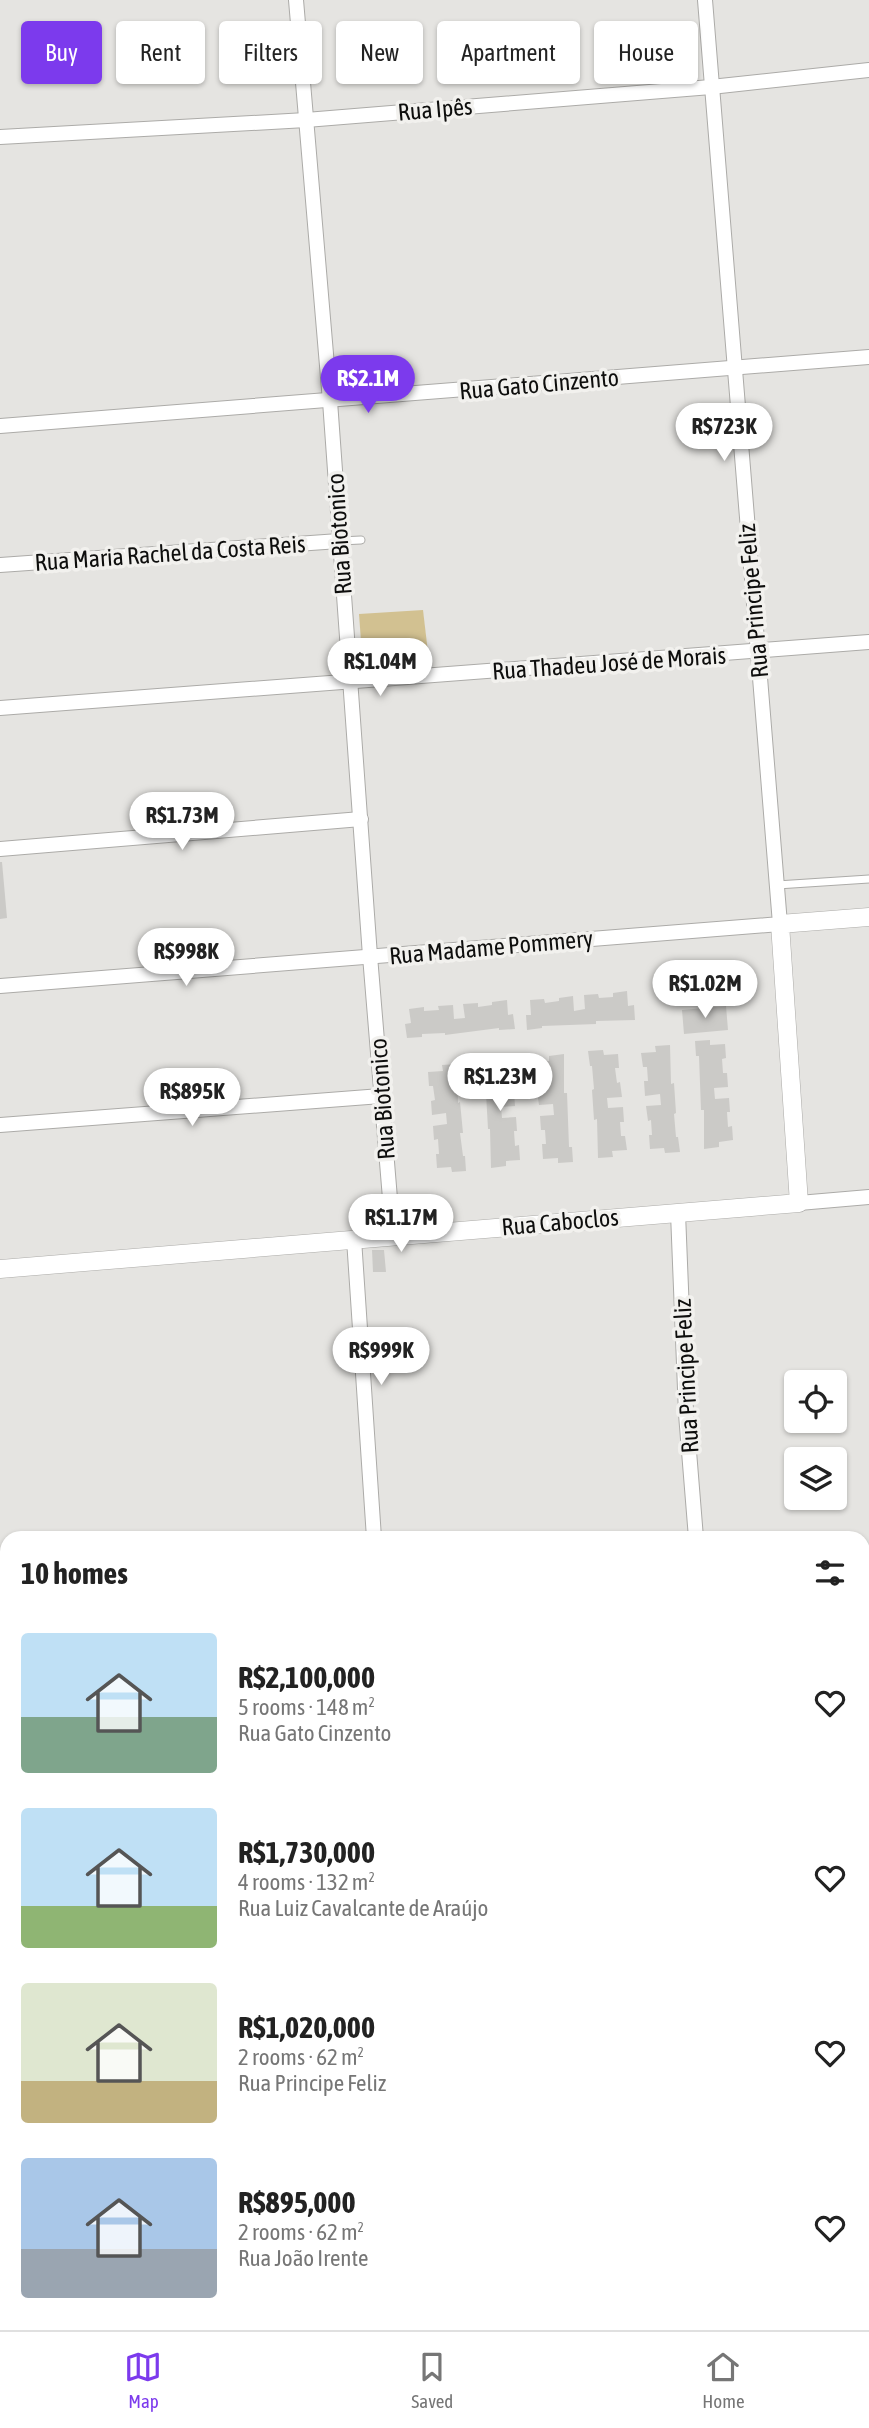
<!DOCTYPE html>
<html lang="en">
<head>
<meta charset="utf-8">
<style>
  :root { --surface:#fff; --page:#f6f6f6; --text:#222; --muted:#767676; --line:#e0e0e0; --accent:#7c3aed }
  body { margin:0; font-family:"Asap Condensed",sans-serif; background:var(--page); color:var(--text); height:100vh; display:flex; flex-direction:column; font-size:26px; white-space:nowrap }
  * { box-sizing:border-box; margin:0 }
  p { font-size:23px; color:var(--muted) }
  .icon { flex:none; width:38px; height:38px; fill:none; stroke:currentColor; stroke-width:2; stroke-linecap:round; stroke-linejoin:round }
  .map { position:relative; flex:1; overflow:hidden }
  .sheet { position:absolute; left:0px; top:1531px; width:870px; height:800px; display:flex; flex-direction:column; background:var(--surface); border-radius:21px 21px 0 0; box-shadow:0 2px 5px #0004 }
  .sheet>* { flex:none }
  .guide { position:absolute; left:21px; top:21px; width:828px; height:63px; display:flex; gap:14px }
  .buttons { position:absolute; left:784px; top:1370px; display:grid; gap:14px }
  .buttons a { display:grid; place-items:center; width:63px; height:63px; border-radius:7px; background:var(--surface); box-shadow:0 2px 5px #0004; font-size:35px }
  .price { position:absolute; translate:-50% -60px; padding:0 16px; border-radius:24px; background:#fff; color:#222; font-size:23px; line-height:46px; filter:drop-shadow(0 2px 4px #0008) }
  .price::after { content:''; position:absolute; left:50%; top:42px; width:21px; height:16px; margin-left:-10px; background:inherit; clip-path:polygon(0 0,100% 0,50% 100%) }
  .price.on { background:var(--accent); color:#fff }
  ul { padding:0; list-style:none }
  li { display:flex; align-items:center; gap:21px; height:175px; padding:0 21px }
  li span { display:grid; place-items:center; flex:none; width:196px; height:140px; border-radius:7px; color:#555 }
  li>.icon { margin-inline-start:auto }
  span .icon { width:84px; height:84px; fill:#fffc; stroke-width:1 }
  li b { font-size:30px }
  h2 { display:flex; justify-content:space-between; align-items:center; height:84px; padding:0 21px; font-size:30px }
  .chip { padding:0 24px; border-radius:7px; background:var(--surface); box-shadow:0 2px 5px #0004; font-size:24px; line-height:63px }
  .chip.on { background:var(--accent); color:#fff }
  .tab-bar { display:flex; justify-content:space-around; align-items:center; height:98px; border-top:2px solid var(--line); background:var(--surface); font-size:19px; color:var(--muted) }
  .tab-bar a { display:grid; justify-items:center; gap:4px }
  .tab-bar .on { color:var(--accent) }
  .map>svg:first-child { display:block }
  .green { fill:#d2c191 }
  .building { fill:#cbcac7 }
  .lines { fill:none; stroke-linecap:round; stroke-linejoin:round }
  .service-casing { stroke:#acaba8; stroke-width:9 }
  .minor-casing { stroke:#acaba8; stroke-width:16 }
  .tertiary-casing { stroke:#acaba8; stroke-width:19 }
  .service { stroke:#fff; stroke-width:7 }
  .minor { stroke:#fff; stroke-width:14 }
  .tertiary { stroke:#fff; stroke-width:18 }
  .labels { text-anchor:middle; dominant-baseline:central; stroke-width:7; stroke-linejoin:round; paint-order:stroke }
  .street-label { font-size:24px; fill:#0e0e0d; stroke:#f2f1ee }
</style>
</head>
<body>
<div class="map">
<svg width="869" height="2330" viewBox="0 0 869 2330">
  <rect width="100%" height="100%" fill="#e5e4e1"/>
  <!-- green -->
  <path class="green" d="M423 610 429 661 363 668 359 614Z"/>
  <!-- building -->
  <g class="building">
    <path d="M0 862H2L7 918 0 919Z"/>
    <path d="M627 991 628 1006 634 1005 635 1020 596 1021V1024L542 1026V1028L527 1030 526 1015H531L530 1000 544 999 545 1003 559 1001V998L573 996 574 1011 585 1009 584 995 598 994 599 998 613 997V993Z"/>
    <path d="M507 1000 508 1015 513 1014 515 1029 499 1030V1028L445 1035V1033L422 1034V1037L407 1038 405 1024 411 1023 409 1009 424 1007V1011L439 1010 438 1006 453 1005 454 1019 465 1018 463 1004 478 1003V1007L492 1005V1002Z"/>
    <path d="M726 1006 728 1030 684 1034 682 1010Z"/>
    <path d="M710 1040V1045L725 1044 726 1058 722 1059 723 1073H727L728 1087 714 1088 715 1099 729 1098 730 1112H727L728 1127 732 1126 733 1140 719 1142V1147L704 1149V1110H701L699 1056H696L695 1041Z"/>
    <path d="M670 1045 671 1084 674 1083 676 1113 674 1114 676 1137H678L680 1152 665 1153 664 1148 650 1149 649 1135H652L651 1120 648 1121 646 1106 661 1105 660 1094 645 1096 644 1081H648L647 1067H643L641 1053 656 1052 655 1046Z"/>
    <path d="M603 1050 604 1055 618 1054 619 1068H615L617 1083 620 1082 622 1097 607 1098 608 1108 623 1107 624 1122H620L621 1136H625L627 1150 612 1151 613 1157 598 1158 597 1119 594 1120 592 1090 594 1089 592 1066H590L588 1051Z"/>
    <path d="M564 1054V1093H567L569 1147H572L573 1162 558 1163V1158L543 1159 542 1144H546L545 1130H541L540 1116 554 1115 553 1104 539 1105 537 1091H541L540 1076 536 1077 535 1062 549 1061V1056Z"/>
    <path d="M497 1059V1065L511 1063 513 1077 509 1078 510 1092H514L515 1106 501 1107 502 1118 516 1117 517 1131H514L515 1146 519 1145 520 1160 506 1161V1166L491 1168 490 1129H488L485 1075 483 1076 481 1061Z"/>
    <path d="M457 1064 458 1103 460 1102 463 1133H460L463 1156H465L466 1171 452 1172 451 1167 437 1168 436 1154H439L438 1139 434 1140 433 1126 447 1124 446 1113 432 1115 431 1101 435 1100 433 1086H429L428 1072 443 1071 442 1065Z"/>
    <path d="M372 1250H384L386 1272H373Z"/>
    <path d="M210 2324H303L304 2330H256V2328L250 2330H210Z"/>
  </g>
  <g class="lines">
    <defs>
      <g id="service">
        <path d="M340 541 361 540"/>
        <path d="M777 885 869 879"/>
      </g>
      <g id="minor">
        <path d="M296 0 330 401 370 956 393 1235"/>
        <path d="M0 137 306 120 711 87 869 70"/>
        <path d="M0 426 869 357"/>
        <path d="M0 565 339 541"/>
        <path d="M0 708 869 642"/>
        <path d="M0 849 361 819"/>
        <path d="M0 986 780 924 705 0"/>
        <path d="M0 1125 381 1096"/>
        <path d="M799 1203 869 1197"/>
        <path d="M678 1213 686 1414 696 1538"/>
        <path d="M354 1239 374 1538"/>
        <path d="M867 1651 869 1671"/>
        <path d="M0 1724 7 1723"/>
        <path d="M0 1915 7 1914"/>
        <path d="M0 1940 7 1967"/>
        <path d="M863 2034 869 2033"/>
        <path d="M0 2107H7"/>
        <path d="M95 2324V2330"/>
        <path d="M439 2324 440 2330"/>
        <path d="M599 2324 600 2330"/>
        <path d="M762 2324 763 2330"/>
      </g>
      <path id="tertiary" d="M0 1269 799 1203 780 924 869 917"/>
    </defs>
    <!-- service casing -->
    <use href="#service" class="service-casing"/>
    <!-- minor casing -->
    <use href="#minor" class="minor-casing"/>
    <!-- tertiary casing -->
    <use href="#tertiary" class="tertiary-casing"/>
    <!-- service -->
    <use href="#service" class="service"/>
    <!-- minor -->
    <use href="#minor" class="minor"/>
    <!-- tertiary -->
    <use href="#tertiary" class="tertiary"/>
  </g>
  <g class="labels">
    <!-- street labels -->
    <g class="street-label">
      <text transform="translate(435 109) rotate(-5)">Rua Ipês</text>
      <text transform="translate(539 384) rotate(-5)">Rua Gato Cinzento</text>
      <text transform="translate(339 534) rotate(-94)">Rua Biotonico</text>
      <text transform="translate(170 553) rotate(-4)">Rua Maria Rachel da Costa Reis</text>
      <text transform="translate(753 601) rotate(-95)">Rua Principe Feliz</text>
      <text transform="translate(609 663) rotate(-4)">Rua Thadeu José de Morais</text>
      <text transform="translate(491 947) rotate(-5)">Rua Madame Pommery</text>
      <text transform="translate(382 1099) rotate(-94)">Rua Biotonico</text>
      <text transform="translate(560 1222) rotate(-5)">Rua Caboclos</text>
      <text transform="translate(686 1376) rotate(-93)">Rua Principe Feliz</text>
    </g>
  </g>
</svg>
<div class="buttons">
<a><svg class="icon" aria-label="locate" viewBox="0 0 24 24"><circle cx="12" cy="12" r="6"/><path d="M12 2v4M12 18v4M2 12h4M18 12h4"/></svg></a>
<a><svg class="icon" aria-label="layers" viewBox="0 0 24 24"><path d="M12 4l9 5-9 5-9-5zM3 14l9 5 9-5"/></svg></a>
</div>
<b class="price on" style="left:368px;top:415px">R$2.1M</b>
<b class="price" style="left:724px;top:463px">R$723K</b>
<b class="price" style="left:380px;top:698px">R$1.04M</b>
<b class="price" style="left:182px;top:852px">R$1.73M</b>
<b class="price" style="left:186px;top:988px">R$998K</b>
<b class="price" style="left:705px;top:1020px">R$1.02M</b>
<b class="price" style="left:500px;top:1113px">R$1.23M</b>
<b class="price" style="left:192px;top:1128px">R$895K</b>
<b class="price" style="left:401px;top:1254px">R$1.17M</b>
<b class="price" style="left:381px;top:1387px">R$999K</b>
<div class="guide">
<a class="chip on">Buy</a>
<a class="chip">Rent</a>
<a class="chip">Filters</a>
<a class="chip">New</a>
<a class="chip">Apartment</a>
<a class="chip">House</a>
</div>
<section class="sheet">
<h2>10 homes<svg class="icon" aria-label="filters" viewBox="0 0 24 24"><path d="M4 7h16M4 17h16"/><circle cx="9" cy="7" r="2"/><circle cx="15" cy="17" r="2"/></svg></h2>
<ul>
<li><span style="background:linear-gradient(#bfe0f5 60%,#7fa58c 0)"><svg class="icon" aria-label="home" viewBox="0 0 24 24"><path d="M3 11l9-7 9 7M6 9v11h12V9"/></svg></span><div><b>R$2,100,000</b><p>5 rooms · 148 m²</p><p>Rua Gato Cinzento</p></div><svg class="icon" aria-label="heart" viewBox="0 0 24 24"><path d="M12 20l-8-8c-3-5 5-10 8-4 3-6 11-1 8 4z"/></svg></li>
<li><span style="background:linear-gradient(#bfe0f5 70%,#8fb573 0)"><svg class="icon" aria-label="home" viewBox="0 0 24 24"><path d="M3 11l9-7 9 7M6 9v11h12V9"/></svg></span><div><b>R$1,730,000</b><p>4 rooms · 132 m²</p><p>Rua Luiz Cavalcante de Araújo</p></div><svg class="icon" aria-label="heart" viewBox="0 0 24 24"><path d="M12 20l-8-8c-3-5 5-10 8-4 3-6 11-1 8 4z"/></svg></li>
<li><span style="background:linear-gradient(#dfe7d0 70%,#c2b280 0)"><svg class="icon" aria-label="home" viewBox="0 0 24 24"><path d="M3 11l9-7 9 7M6 9v11h12V9"/></svg></span><div><b>R$1,020,000</b><p>2 rooms · 62 m²</p><p>Rua Principe Feliz</p></div><svg class="icon" aria-label="heart" viewBox="0 0 24 24"><path d="M12 20l-8-8c-3-5 5-10 8-4 3-6 11-1 8 4z"/></svg></li>
<li><span style="background:linear-gradient(#a9c7e8 65%,#9aa5b1 0)"><svg class="icon" aria-label="home" viewBox="0 0 24 24"><path d="M3 11l9-7 9 7M6 9v11h12V9"/></svg></span><div><b>R$895,000</b><p>2 rooms · 62 m²</p><p>Rua João Irente</p></div><svg class="icon" aria-label="heart" viewBox="0 0 24 24"><path d="M12 20l-8-8c-3-5 5-10 8-4 3-6 11-1 8 4z"/></svg></li>
</ul>
</section>
</div>
<nav class="tab-bar">
<a class="on"><svg class="icon" aria-label="map" viewBox="0 0 24 24"><path d="M3 6l6-2 6 2 6-2v14l-6 2-6-2-6 2zM9 4v14M15 6v14"/></svg>Map</a>
<a><svg class="icon" aria-label="saved" viewBox="0 0 24 24"><path d="M7 4h10v16l-5-4-5 4z"/></svg>Saved</a>
<a><svg class="icon" aria-label="home" viewBox="0 0 24 24"><path d="M3 11l9-7 9 7M6 9v11h12V9"/></svg>Home</a>
</nav>
</body>
</html>
